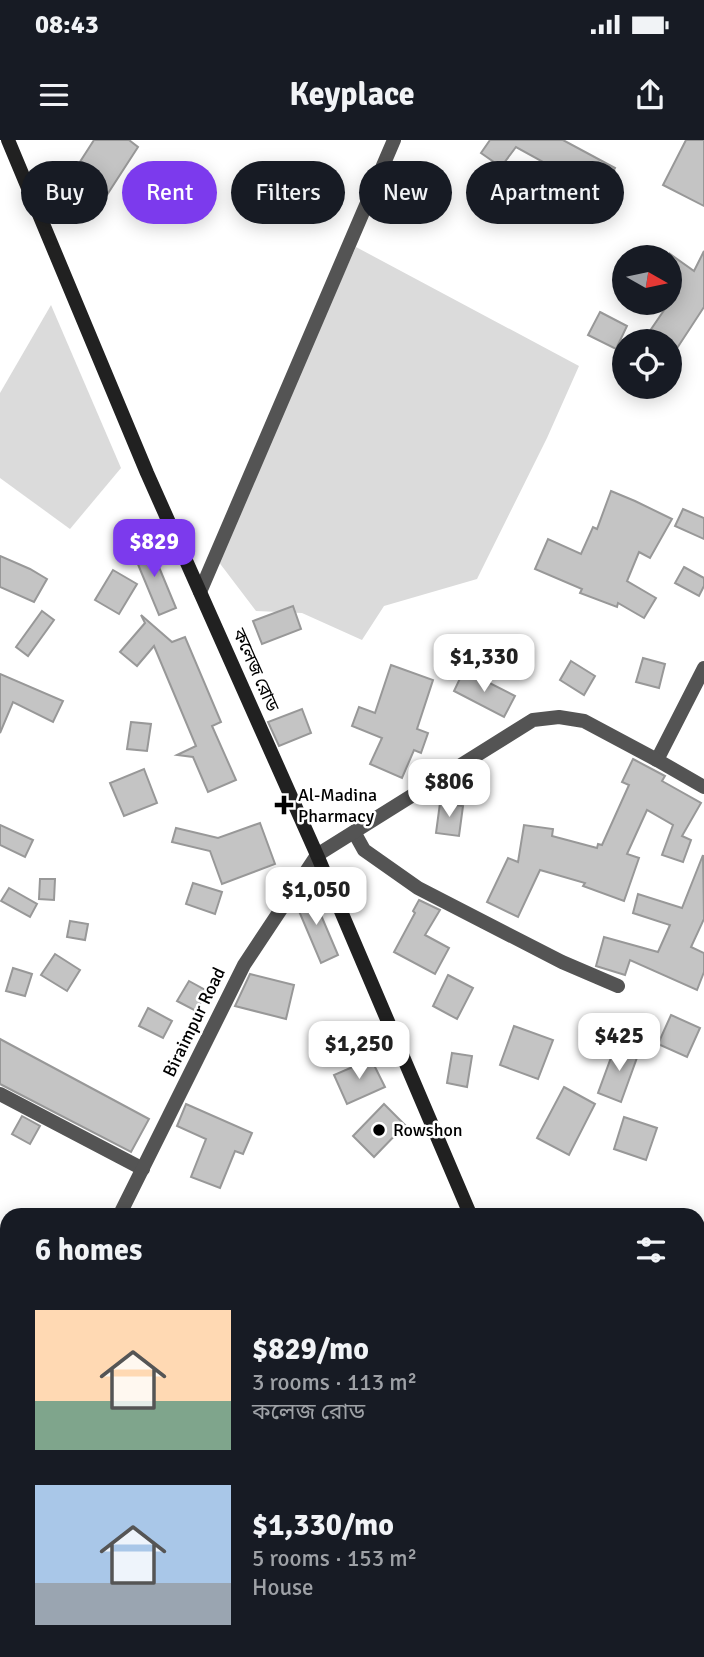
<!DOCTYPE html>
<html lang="en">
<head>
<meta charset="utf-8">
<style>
  :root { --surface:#171b24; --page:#20242c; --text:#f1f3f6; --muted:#9ea1a6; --accent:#7c3aed }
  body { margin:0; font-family:Signika,"Noto Sans Bengali",sans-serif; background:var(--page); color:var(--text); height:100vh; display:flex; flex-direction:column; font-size:26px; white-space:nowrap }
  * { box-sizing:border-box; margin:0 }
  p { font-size:23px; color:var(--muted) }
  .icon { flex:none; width:38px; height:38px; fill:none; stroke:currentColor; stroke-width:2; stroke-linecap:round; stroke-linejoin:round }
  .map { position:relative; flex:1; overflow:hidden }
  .details { position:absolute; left:0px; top:1068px; width:705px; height:450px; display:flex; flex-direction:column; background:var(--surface); border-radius:21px 21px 0 0; box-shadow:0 4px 18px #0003 }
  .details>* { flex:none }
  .guide { position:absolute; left:21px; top:21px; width:663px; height:63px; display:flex; gap:14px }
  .needle { width:46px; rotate:99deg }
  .tools { position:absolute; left:612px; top:105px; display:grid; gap:14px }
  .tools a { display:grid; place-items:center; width:70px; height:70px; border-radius:50%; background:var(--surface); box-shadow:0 4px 18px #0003; font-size:35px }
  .price { position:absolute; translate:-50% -60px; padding:0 16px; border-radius:14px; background:#fff; color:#222; font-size:23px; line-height:46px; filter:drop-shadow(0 2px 4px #0008) }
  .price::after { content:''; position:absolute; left:50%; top:42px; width:21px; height:16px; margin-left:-10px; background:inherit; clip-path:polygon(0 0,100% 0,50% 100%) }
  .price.selected { background:var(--accent); color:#fff }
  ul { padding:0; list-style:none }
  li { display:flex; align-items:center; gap:21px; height:175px; padding:0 35px }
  li span { display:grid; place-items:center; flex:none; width:196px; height:140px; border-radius:0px; color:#555 }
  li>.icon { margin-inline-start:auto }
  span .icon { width:84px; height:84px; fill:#fffc; stroke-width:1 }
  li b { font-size:30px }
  h2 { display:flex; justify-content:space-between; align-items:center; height:84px; padding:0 35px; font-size:30px }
  .tag { padding:0 24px; border-radius:32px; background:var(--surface); box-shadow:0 4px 18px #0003; font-size:24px; line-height:63px }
  .tag.selected { background:var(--accent); color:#fff }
  .status { display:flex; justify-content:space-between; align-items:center; height:49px; padding:0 35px; background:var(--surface); direction:ltr }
  .status svg { height:19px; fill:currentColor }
  header { display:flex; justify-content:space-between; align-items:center; height:91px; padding:0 35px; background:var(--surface); font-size:32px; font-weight:700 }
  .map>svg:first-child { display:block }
  .green { fill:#dbdbdb }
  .building { fill:#c4c4c4; stroke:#989898; stroke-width:2 }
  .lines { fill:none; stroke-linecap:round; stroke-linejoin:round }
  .minor { stroke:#545454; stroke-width:14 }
  .secondary { stroke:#212121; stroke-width:14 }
  .poi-dot { fill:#000; stroke:#fff; stroke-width:2.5 }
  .labels { text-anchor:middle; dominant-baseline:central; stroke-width:5; stroke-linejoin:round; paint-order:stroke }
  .street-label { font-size:18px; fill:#000; stroke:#fff }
  .poi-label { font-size:18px; fill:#000; stroke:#fff; text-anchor:start }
</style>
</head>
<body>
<div class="status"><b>08:43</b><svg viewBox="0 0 49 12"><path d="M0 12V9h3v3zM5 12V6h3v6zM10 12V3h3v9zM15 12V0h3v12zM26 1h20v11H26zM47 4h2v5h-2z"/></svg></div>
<header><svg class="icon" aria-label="menu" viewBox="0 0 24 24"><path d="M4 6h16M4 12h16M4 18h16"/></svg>Keyplace<svg class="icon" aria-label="share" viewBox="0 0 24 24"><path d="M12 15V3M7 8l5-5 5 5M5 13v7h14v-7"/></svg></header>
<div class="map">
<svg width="704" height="1517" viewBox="0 0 704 1517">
  <rect width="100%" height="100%" fill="#fff"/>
  <!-- green -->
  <g class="green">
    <path d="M356 107 579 226 547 298 477 439 384 466 362 500 302 473 256 471 215 417Z"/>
    <path d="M51 165 121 328 70 389 0 338V253Z"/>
  </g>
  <!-- building -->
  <g class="building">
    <path d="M94 0H129L138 7 92 78 60 53Z"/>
    <path d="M490 0H563L615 28 601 54 516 7 501 27 481 13Z"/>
    <path d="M686 0H704V66L663 45Z"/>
    <path d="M704 111V167L670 219V201H643L669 163H670V114L694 131Z"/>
    <path d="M600 172 627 186 616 209 588 195Z"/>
    <path d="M611 351 635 361 672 379 650 418 639 412 627 441 656 458 644 478 618 463 617 467 580 453 582 449 535 429 548 399 581 414 593 387 597 389Z"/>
    <path d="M683 369 704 378V399L675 386Z"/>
    <path d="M149 403 176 468 159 475 132 410Z"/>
    <path d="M0 416 30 429 47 439 34 462 0 447Z"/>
    <path d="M684 427 704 438V446L699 456 675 443Z"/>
    <path d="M113 430 137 444 119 474 95 460Z"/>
    <path d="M293 466 301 489 262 504 253 481Z"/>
    <path d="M42 471 54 480 28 516 16 507Z"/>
    <path d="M141 475 172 502 185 497 221 582 212 586 236 640 208 652 193 617 177 615 196 606 154 506 137 526 120 512 145 483Z"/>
    <path d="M643 518 665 524 659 548 636 542Z"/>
    <path d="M571 521 595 536 584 555 560 540Z"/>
    <path d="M391 525 433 540 417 589 428 593 421 613 414 610 402 638 370 624 382 598 352 586 359 567 375 573Z"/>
    <path d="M464 530 515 556 504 577 454 551Z"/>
    <path d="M0 534 63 561 53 582 13 562 0 593Z"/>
    <path d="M302 569 311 593 279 606 268 582Z"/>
    <path d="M131 582 151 584 147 611 127 609Z"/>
    <path d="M633 619 665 636 662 641 701 663 682 696 691 700 683 722 662 715 673 685 647 670 627 714 639 718 624 761 583 746 585 743 540 730 518 777 487 762 508 718 518 722 524 685 553 689 552 696 597 708 598 704 602 705 629 645 622 642Z"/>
    <path d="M144 629 157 663 124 676 110 643Z"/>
    <path d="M440 663 463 666 459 696 436 693Z"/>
    <path d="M260 683 275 724 222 744 210 711 172 702 176 688 218 698Z"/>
    <path d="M0 685 33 700 25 717 0 705Z"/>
    <path d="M703 715 704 779 691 807 704 813V832L697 850 630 820 625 835 596 826 604 797 658 812 670 785 633 773 638 754 682 768Z"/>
    <path d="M40 739H55L54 760 39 759Z"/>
    <path d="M193 743 222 752 215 774 186 764Z"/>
    <path d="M309 747 338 815 321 823 296 764 307 748Z"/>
    <path d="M9 748 37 764 30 777 1 761Z"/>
    <path d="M419 760 440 770 425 795 449 808 435 834 394 812 415 773 413 771Z"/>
    <path d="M70 781 88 784 85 800 67 797Z"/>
    <path d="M55 814 80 830 67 851 41 835Z"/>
    <path d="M13 828 32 834 25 856 6 851Z"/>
    <path d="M250 834 294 845 286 879 235 866Z"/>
    <path d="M448 835 473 848 457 879 433 866Z"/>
    <path d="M189 841 207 851 196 871 177 861Z"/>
    <path d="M148 868 172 881 163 898 139 886Z"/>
    <path d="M671 875 700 888 687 917 658 904Z"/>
    <path d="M514 886 553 900 538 939 500 925Z"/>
    <path d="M0 899 149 979 131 1012 0 944Z"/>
    <path d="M616 904 639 912 621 962 598 953Z"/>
    <path d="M452 913 472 916 467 947 447 943Z"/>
    <path d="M371 919 385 947 347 964 334 935Z"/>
    <path d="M564 947 595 964 569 1015 537 998Z"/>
    <path d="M186 964 252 993 243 1014 235 1011 220 1048 191 1037 206 999 177 986Z"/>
    <path d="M384 964 405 985 374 1017 353 996Z"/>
    <path d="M22 976 40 986 30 1004 12 994Z"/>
    <path d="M624 977 657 988 646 1020 614 1009Z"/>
  </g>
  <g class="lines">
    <!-- minor -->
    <g class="minor">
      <path d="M200 452 394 0"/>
      <path d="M657 620 704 528"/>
      <path d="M354 692 364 710 418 748 562 822 618 846"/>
      <path d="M0 954 143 1029"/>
      <path d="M120 1074 244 825 317 715 533 580 559 577 584 581 657 620 704 647"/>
      <path d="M0 1140 7 1144"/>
      <path d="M698 1329 704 1320"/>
      <path d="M297 1510 310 1517"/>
      <path d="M418 1517 421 1510"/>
    </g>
    <!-- secondary -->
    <g class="secondary">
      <path d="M8 0 147 333 317 715 470 1074"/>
      <path d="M652 1510 655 1517"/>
    </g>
  </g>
  <!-- markers -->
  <g class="poi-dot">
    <path d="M280.5 654.5h7v7h7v7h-7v7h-7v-7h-7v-7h7z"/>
    <circle cx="379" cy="990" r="7"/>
  </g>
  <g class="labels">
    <!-- street labels -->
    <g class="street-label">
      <text transform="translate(256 530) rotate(66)">কলেজ রোড</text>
      <text transform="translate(194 882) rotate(-64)">Biraimpur Road</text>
    </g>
    <!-- poi labels -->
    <g class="poi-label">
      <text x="298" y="655">Al-Madina<tspan x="298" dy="21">Pharmacy</tspan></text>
      <text x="393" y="990">Rowshon</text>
    </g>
  </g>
</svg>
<div class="tools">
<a><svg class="needle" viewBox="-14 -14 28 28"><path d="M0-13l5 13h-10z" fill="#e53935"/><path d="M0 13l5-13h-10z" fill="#9ea1a6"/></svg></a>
<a><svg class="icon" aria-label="locate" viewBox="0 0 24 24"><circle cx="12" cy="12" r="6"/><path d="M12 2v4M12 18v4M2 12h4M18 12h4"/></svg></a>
</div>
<b class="price selected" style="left:154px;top:439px">$829</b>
<b class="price" style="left:484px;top:554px">$1,330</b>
<b class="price" style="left:449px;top:679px">$806</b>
<b class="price" style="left:316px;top:787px">$1,050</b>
<b class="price" style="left:619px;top:933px">$425</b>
<b class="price" style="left:359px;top:941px">$1,250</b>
<div class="guide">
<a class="tag">Buy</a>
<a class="tag selected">Rent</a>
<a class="tag">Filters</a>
<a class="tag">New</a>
<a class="tag">Apartment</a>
</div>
<section class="details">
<h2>6 homes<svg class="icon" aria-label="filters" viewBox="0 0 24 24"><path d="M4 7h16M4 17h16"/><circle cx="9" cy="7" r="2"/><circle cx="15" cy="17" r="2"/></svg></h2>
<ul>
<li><span style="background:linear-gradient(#ffd9b3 65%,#7fa58c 0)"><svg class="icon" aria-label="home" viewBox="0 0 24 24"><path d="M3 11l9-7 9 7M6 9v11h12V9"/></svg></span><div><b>$829/mo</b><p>3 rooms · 113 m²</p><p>কলেজ রোড</p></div></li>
<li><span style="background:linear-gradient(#a9c7e8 70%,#9aa5b1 0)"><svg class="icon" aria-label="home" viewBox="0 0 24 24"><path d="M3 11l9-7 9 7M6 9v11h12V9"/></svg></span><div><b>$1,330/mo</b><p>5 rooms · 153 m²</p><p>House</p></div></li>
</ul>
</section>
</div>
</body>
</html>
